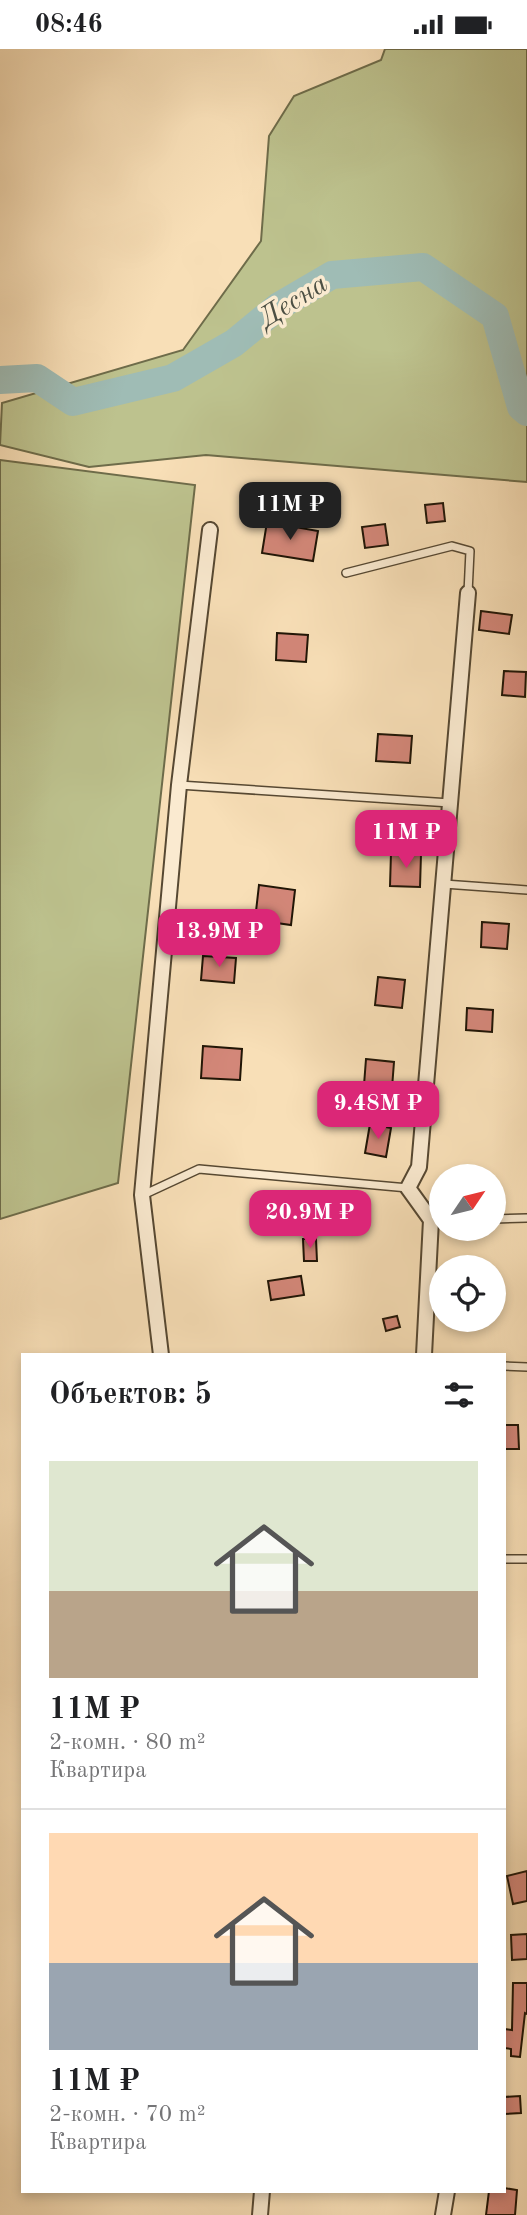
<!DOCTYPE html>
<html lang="ru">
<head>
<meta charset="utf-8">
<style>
  :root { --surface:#fff; --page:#f2f2f2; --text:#202124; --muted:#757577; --line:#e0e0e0; --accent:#db2777 }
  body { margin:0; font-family:"Old Standard TT",serif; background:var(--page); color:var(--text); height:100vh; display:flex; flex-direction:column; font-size:26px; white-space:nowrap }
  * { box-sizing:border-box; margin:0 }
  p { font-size:23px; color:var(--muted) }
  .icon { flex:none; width:38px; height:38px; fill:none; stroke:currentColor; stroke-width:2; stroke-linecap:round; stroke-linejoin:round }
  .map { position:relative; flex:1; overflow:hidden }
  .details { position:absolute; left:21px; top:1304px; width:485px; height:840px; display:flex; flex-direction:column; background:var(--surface); border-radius:0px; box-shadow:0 4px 10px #0003 }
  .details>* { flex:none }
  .needle { width:46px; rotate:55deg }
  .tools { position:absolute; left:429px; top:1115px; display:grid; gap:14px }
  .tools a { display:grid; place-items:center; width:77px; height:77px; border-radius:50%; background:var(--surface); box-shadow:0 4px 10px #0003; font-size:35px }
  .price { position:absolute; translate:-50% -60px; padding:0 16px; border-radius:14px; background:var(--accent); color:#fff; font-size:23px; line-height:46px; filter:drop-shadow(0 2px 4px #0008) }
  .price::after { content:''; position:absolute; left:50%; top:42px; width:21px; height:16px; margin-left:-10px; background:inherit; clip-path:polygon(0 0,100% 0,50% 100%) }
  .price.current { background:#222; color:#fff }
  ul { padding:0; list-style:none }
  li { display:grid; align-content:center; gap:14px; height:371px; padding:0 28px }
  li+li { border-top:2px solid var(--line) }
  li span { display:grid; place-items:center; height:217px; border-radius:0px; color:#555 }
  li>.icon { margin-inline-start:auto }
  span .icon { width:126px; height:126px; fill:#fffc; stroke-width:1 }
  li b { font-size:30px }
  h2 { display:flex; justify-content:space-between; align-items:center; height:84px; padding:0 28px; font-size:30px }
  .status { display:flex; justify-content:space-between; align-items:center; height:49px; padding:0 35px; background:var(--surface); direction:ltr }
  .status svg { height:19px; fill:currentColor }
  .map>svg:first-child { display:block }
  .green { fill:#bdc28e; stroke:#6e6c4a; stroke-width:2 }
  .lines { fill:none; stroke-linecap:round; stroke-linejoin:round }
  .river { stroke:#9fbcb5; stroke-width:28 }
  .building { fill:#d38779; stroke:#201506; stroke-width:2 }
  .lane-casing { stroke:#564832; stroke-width:10 }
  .street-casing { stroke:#564832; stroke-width:18 }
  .lane { stroke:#faead0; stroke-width:7 }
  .street { stroke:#faead0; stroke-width:14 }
  .labels { text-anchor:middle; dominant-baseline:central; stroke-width:7; stroke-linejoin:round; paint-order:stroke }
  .water-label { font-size:28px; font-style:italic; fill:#4c4f43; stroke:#faead0 }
</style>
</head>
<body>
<div class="status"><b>08:46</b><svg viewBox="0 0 49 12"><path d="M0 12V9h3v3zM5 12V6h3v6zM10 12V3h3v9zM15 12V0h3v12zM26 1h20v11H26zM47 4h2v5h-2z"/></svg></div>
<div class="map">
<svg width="527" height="2166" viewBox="0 0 527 2166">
  <rect width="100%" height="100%" fill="#f8dfb7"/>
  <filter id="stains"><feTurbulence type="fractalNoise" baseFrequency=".00286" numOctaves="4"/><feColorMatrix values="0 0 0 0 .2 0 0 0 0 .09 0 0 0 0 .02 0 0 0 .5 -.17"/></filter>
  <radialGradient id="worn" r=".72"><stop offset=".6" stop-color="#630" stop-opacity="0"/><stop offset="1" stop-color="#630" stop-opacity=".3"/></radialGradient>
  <!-- green -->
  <g class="green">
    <path d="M385 0H527V433L206 406 89 418 0 396 2 354 183 301 261 192 269 87 294 47 381 11Z"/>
    <path d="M0 411 195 436 118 1134 0 1170Z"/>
  </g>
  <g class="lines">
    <!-- river -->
    <path class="river" d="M0 331 37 329 73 353 173 329 234 294 279 257 332 226 423 218 495 267 521 358 527 363"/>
  </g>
  <!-- building -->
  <g class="building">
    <path d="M443 454 445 472 427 474 425 456Z"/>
    <path d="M267 473 318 482 313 512 262 504Z"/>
    <path d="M385 475 388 496 365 499 362 478Z"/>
    <path d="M481 562 512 566 509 585 479 581Z"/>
    <path d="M277 584 308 586 306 613 276 611Z"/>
    <path d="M504 622 526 623 525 648 502 646Z"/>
    <path d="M378 685 412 687 410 714 376 712Z"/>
    <path d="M391 804 421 805 420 838 390 837Z"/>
    <path d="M259 836 295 841 291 876 255 871Z"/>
    <path d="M482 873 509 875 507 900 481 898Z"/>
    <path d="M203 907 236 909 234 934 201 931Z"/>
    <path d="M378 928 405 931 402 959 375 956Z"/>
    <path d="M467 959 493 961 492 983 466 981Z"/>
    <path d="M203 997 242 1000 240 1031 201 1029Z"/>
    <path d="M366 1010 394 1013 392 1039 364 1036Z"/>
    <path d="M370 1075 391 1079 386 1108 365 1104Z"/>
    <path d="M303 1190H316L317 1212H304Z"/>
    <path d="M301 1227 304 1246 271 1251 268 1232Z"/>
    <path d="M397 1267 400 1278 386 1282 383 1270Z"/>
    <path d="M504 1376H518L519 1400H504Z"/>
    <path d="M527 1822V1852L513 1855 507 1827Z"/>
    <path d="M527 1885V1910L512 1911 511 1886Z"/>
    <path d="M513 1934H527V1965L525 1964 520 2008 511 2007V2000L504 1999V1980L512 1981Z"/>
    <path d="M520 2047 521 2064 504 2065V2048Z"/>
    <path d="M504 2139 517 2141 515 2166H486L489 2142H504Z"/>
  </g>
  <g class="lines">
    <defs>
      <g id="lane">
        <path d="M346 524 452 497 470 502 468 544"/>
        <path d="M179 736 450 754"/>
        <path d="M444 835 527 841"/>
        <path d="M143 1146 199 1120 408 1139"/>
        <path d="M494 1170 527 1169"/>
        <path d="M504 1317 527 1318"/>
        <path d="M504 1510H527"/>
      </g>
      <g id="street">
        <path d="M161 1306 142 1146 179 736 210 481"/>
        <path d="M424 1306 431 1171 408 1139 419 1118 468 544"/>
        <path d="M260 2166 262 2142"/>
        <path d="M443 2166 447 2142"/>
      </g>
    </defs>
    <!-- lane casing -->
    <use href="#lane" class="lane-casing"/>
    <!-- street casing -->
    <use href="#street" class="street-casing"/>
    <!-- lane -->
    <use href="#lane" class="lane"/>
    <!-- street -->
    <use href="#street" class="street"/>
  </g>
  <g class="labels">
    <!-- water labels -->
    <g class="water-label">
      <text transform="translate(294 253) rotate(-32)">Десна</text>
    </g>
  </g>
  <rect width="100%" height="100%" filter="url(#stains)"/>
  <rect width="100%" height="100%" fill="url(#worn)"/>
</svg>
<div class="tools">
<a><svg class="needle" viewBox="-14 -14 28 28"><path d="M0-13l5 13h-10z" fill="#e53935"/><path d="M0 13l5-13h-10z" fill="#757577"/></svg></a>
<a><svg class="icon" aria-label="locate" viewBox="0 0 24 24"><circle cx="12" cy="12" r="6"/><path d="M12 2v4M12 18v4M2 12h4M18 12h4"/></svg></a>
</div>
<b class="price current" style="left:290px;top:493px">11M ₽</b>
<b class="price" style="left:406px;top:821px">11M ₽</b>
<b class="price" style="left:219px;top:920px">13.9M ₽</b>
<b class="price" style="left:378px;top:1092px">9.48M ₽</b>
<b class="price" style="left:310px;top:1201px">20.9M ₽</b>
<section class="details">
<h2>Объектов: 5<svg class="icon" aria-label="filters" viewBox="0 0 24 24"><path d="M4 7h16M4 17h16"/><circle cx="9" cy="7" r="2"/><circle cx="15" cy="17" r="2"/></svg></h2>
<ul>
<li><span style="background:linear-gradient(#dfe7d0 60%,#b9a48a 0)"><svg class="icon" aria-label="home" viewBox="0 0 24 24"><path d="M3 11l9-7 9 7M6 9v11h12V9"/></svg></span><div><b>11M ₽</b><p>2-комн. · 80 m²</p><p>Квартира</p></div></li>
<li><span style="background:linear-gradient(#ffd9b3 60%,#9aa5b1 0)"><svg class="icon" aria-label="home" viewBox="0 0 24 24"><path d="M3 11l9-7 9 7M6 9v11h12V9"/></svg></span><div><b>11M ₽</b><p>2-комн. · 70 m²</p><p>Квартира</p></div></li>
</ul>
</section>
</div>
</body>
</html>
